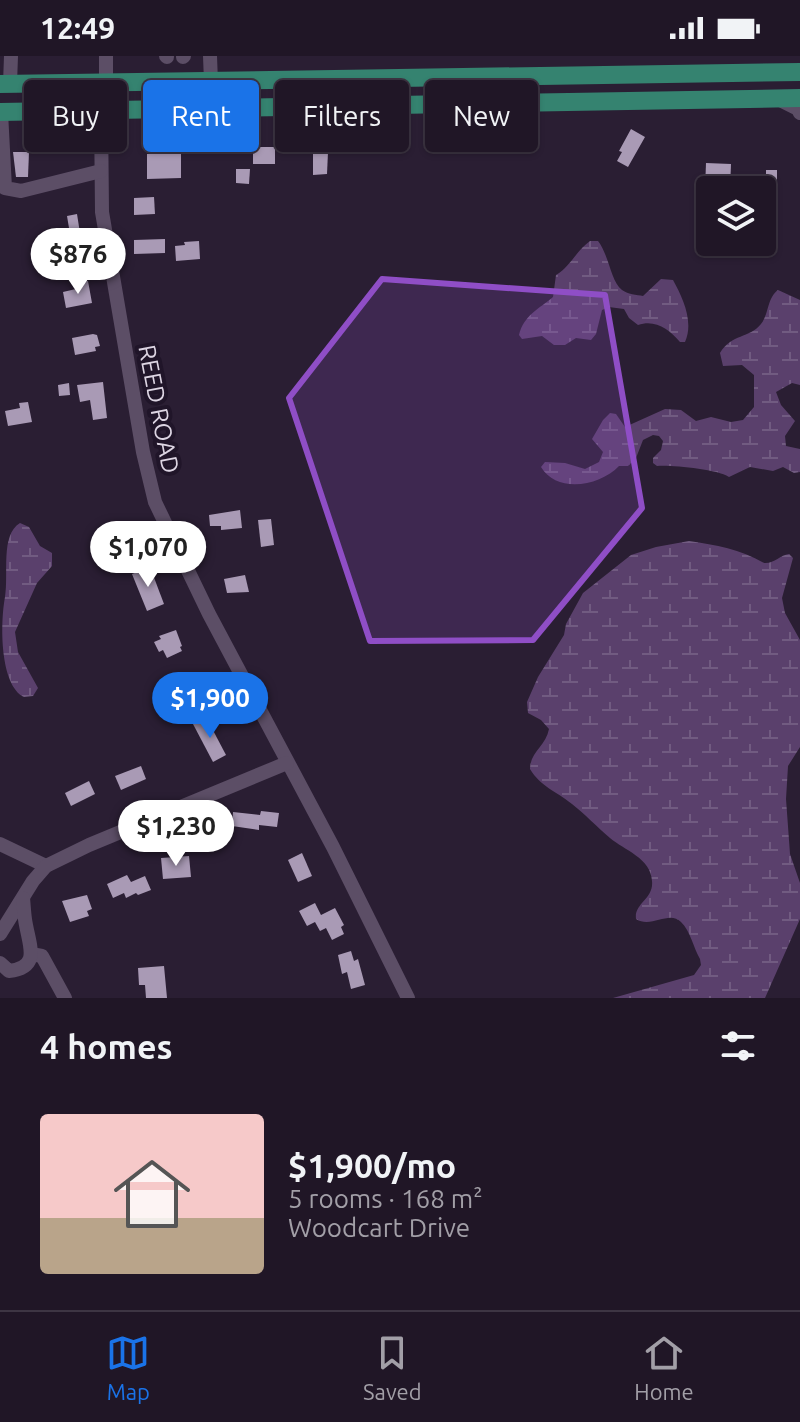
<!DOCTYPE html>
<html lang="en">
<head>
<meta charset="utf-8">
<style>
  :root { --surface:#201626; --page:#281f2e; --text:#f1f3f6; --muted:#a29fa7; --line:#3d3543; --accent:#1a73e8 }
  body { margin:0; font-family:Ubuntu,sans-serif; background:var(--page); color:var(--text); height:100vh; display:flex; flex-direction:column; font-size:30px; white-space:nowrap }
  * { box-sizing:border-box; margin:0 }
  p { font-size:26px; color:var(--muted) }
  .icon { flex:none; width:44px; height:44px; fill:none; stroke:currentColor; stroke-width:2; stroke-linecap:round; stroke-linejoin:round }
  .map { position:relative; height:942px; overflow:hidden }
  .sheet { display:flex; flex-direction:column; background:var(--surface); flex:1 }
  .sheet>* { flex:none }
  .banner { position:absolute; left:24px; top:24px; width:752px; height:72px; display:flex; gap:16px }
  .buttons { position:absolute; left:696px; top:120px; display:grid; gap:16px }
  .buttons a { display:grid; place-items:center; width:80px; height:80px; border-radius:8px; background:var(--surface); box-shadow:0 2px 6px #0004,0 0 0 2px var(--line); font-size:40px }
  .price { position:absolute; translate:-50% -68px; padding:0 18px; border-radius:28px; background:#fff; color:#222; font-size:26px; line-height:52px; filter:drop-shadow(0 2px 4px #0008) }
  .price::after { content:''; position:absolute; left:50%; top:48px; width:24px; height:18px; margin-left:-12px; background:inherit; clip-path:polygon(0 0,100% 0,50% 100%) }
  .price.selected { background:var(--accent); color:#fff }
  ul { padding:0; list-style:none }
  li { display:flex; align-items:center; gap:24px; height:200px; padding:0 40px }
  li span { display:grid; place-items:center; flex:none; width:224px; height:160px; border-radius:8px; color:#555 }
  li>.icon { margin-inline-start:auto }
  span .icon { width:96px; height:96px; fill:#fffc; stroke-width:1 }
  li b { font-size:34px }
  h2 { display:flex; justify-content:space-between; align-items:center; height:96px; padding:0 40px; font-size:34px }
  .tag { padding:0 28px; border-radius:8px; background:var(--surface); box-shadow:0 2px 6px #0004,0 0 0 2px var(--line); font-size:28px; line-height:72px }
  .tag.selected { background:var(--accent); color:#fff }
  .status { display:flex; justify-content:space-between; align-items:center; height:56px; padding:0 40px; background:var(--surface); direction:ltr }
  .status svg { height:22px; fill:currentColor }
  .tab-bar { display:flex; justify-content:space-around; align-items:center; height:112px; border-top:2px solid var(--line); background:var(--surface); font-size:22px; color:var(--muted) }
  .tab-bar a { display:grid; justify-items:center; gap:4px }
  .tab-bar .selected { color:var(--accent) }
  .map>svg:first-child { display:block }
  .wetland { fill:url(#wetland-marsh) }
  .building { fill:#a99ab5 }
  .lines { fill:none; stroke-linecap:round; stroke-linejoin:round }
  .minor { stroke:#5c4e66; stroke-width:14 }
  .major { stroke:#358370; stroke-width:18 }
  .marked { fill:#8f4ec6; fill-opacity:0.2; stroke:#8f4ec6; stroke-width:6; stroke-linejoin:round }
  .labels { text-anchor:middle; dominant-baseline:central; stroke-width:8; stroke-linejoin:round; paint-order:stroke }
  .street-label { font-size:24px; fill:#ddd5e3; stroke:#201529 }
</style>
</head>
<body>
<div class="status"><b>12:49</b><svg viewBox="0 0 49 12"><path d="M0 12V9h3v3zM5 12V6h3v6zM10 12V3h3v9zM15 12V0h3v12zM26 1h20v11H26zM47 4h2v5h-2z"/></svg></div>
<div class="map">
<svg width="800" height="942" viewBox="0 0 800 942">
  <defs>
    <pattern id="wetland-marsh" width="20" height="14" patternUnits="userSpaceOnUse" patternTransform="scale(2)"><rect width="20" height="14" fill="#5a406c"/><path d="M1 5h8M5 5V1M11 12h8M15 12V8" fill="none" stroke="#715b81"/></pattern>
  </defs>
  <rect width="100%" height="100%" fill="#2a1e33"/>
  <!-- wetland -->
  <g class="wetland">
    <path d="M590 185H598C609 199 611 226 622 234 627 238 637 239 643 240L661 223 673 224C683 242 694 266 685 286H680C669 273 655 263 638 269L629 262 624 253 609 251 602 254 596 278 591 284 576 282 565 289H554L542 280 522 283 519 279C524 259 539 253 553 241L556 219C570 211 576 195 590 185Z"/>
    <path d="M778 234 800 244V329L792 327 776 336 781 349 795 365 785 380 786 390 800 393V416L794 417 783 411 773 415 750 411 729 421C716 413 673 409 657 410L653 407V402L661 394 663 385 659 380 653 379 643 384 636 402 628 410H619C600 430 557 438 541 411L545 406 565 407 585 413 599 406 603 396 592 383 603 364 610 357 616 358 625 371 665 353 681 354 696 365 711 361 731 366 743 364 754 351V319L742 309 723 310 720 297C732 277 749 283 761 268 769 258 767 242 778 234Z"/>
    <path d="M20 467 29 471 40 490 52 497V510L37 527 15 576 18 596 38 632 33 640 24 641C0 629 0 568 5 541 9 518 0 479 20 467Z"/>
    <path d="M689 485C716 489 740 493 764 507 774 508 780 499 789 498L793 502 782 542 785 557 800 584V691L788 710 786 743 790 798 800 827V863L765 942H613L694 919 701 909 700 903C694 893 690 874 681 866 669 854 651 873 636 863 634 847 654 843 652 825 651 802 624 794 610 782 597 771 585 758 572 748 556 735 541 731 530 713 530 696 546 690 549 673L541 664 528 657 527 646 538 621 564 579 566 568 583 537 631 499 656 491Z"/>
  </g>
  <!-- building -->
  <g class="building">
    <path d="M631 73 645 81 628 111 617 105 622 96 619 95Z"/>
    <rect x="253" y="91" width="22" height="17"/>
    <path d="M13 96H29L28 121H16Z"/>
    <path d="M328 96 327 118 313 119V97Z"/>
    <path d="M181 97V122L147 123V98Z"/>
    <path d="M706 107 731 108 730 134H705Z"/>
    <path d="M236 113H250L249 128 236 127Z"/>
    <rect x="766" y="114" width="11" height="15"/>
    <path d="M154 141 155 158 134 159V142Z"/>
    <path d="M77 158 83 196 54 203 52 188 71 184 67 160Z"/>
    <path d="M165 183V197L134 198V184Z"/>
    <path d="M199 185 200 203 176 205 175 190 185 189 184 186Z"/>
    <path d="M88 225 92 247 66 252 63 236 80 232 79 226Z"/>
    <path d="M93 278 97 279 100 290 95 291 96 295 75 299 72 282Z"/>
    <path d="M103 326 107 362 93 364 90 344 80 346 77 329Z"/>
    <path d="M69 327 70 339 59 340 58 329Z"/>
    <path d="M28 346 32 366 8 370 5 355 20 352 19 347Z"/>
    <path d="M240 454 242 472 221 474V470H210L209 459Z"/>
    <path d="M271 463 274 489 261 491 258 464Z"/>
    <path d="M150 511 164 548 147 555 132 518Z"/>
    <path d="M245 519 249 536 227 537 224 523Z"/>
    <path d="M176 574 182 590 180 591 182 595 167 602 163 594 159 596 154 586 161 583 159 580Z"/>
    <path d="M206 661 226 699 213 706 193 668Z"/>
    <path d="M141 710 146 723 121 734 115 720Z"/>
    <path d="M89 725 95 738 71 750 65 737Z"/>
    <path d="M261 755 279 757 277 771 259 769V774L232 770 233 756 260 759Z"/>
    <path d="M302 797 312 820 298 826 288 804Z"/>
    <path d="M189 800 191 821 163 823 161 802Z"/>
    <path d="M127 819 131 826 145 820 151 834 138 839 136 837 126 842 124 837 113 842 107 828Z"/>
    <path d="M87 839 92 853 87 855 89 860 70 866 62 845Z"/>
    <path d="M315 847 321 859 335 852 344 869 341 871 344 878 332 884 326 872 320 875 315 866 307 870 299 855Z"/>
    <path d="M351 895 354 905 358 903 365 929 351 933 347 916 342 918 338 899Z"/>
    <path d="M164 910 167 942H146L145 929H139L138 912Z"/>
  </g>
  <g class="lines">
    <!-- minor -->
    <g class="minor">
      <path d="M106 0V29L101 54 102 156 143 396 155 446 209 558 333 791 408 942"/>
      <path d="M166 0 167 1"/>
      <path d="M210 0 211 26"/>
      <path d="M183 1 184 0"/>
      <path d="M10 28 11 0"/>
      <path d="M780 44 798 53 800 57"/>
      <path d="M1 56 5 132 21 135 101 115"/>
      <path d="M0 788 46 810"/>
      <path d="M0 878 33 825 46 810 89 789 287 707"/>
      <path d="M31 898 42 900 65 942"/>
      <path d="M0 907 9 915C40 912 30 891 26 869 24 860 24 851 23 842"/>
    </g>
    <!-- major -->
    <g class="major">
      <path d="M0 28 800 16"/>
      <path d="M0 56 800 42"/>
    </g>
  </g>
  <!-- marked area -->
  <path class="marked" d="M382 223 605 239 642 452 533 584 370 585 289 342Z"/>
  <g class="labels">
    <!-- street labels -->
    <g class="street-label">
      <text transform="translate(159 353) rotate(79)">REED ROAD</text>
    </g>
  </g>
</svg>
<div class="buttons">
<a><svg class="icon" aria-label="layers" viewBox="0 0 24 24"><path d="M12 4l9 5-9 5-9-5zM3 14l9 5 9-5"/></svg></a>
</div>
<b class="price" style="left:78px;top:240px">$876</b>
<b class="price" style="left:148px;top:533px">$1,070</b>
<b class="price selected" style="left:210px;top:684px">$1,900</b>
<b class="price" style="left:176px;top:812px">$1,230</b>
<div class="banner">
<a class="tag">Buy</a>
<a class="tag selected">Rent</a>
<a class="tag">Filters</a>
<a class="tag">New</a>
</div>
</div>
<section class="sheet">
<h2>4 homes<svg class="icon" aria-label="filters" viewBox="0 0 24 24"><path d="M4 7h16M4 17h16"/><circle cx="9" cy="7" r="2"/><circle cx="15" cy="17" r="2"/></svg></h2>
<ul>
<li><span style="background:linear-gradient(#f6c9c9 65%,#b9a48a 0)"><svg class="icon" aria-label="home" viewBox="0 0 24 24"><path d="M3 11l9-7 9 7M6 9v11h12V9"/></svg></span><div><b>$1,900/mo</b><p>5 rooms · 168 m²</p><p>Woodcart Drive</p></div></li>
</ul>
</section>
<nav class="tab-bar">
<a class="selected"><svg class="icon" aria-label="map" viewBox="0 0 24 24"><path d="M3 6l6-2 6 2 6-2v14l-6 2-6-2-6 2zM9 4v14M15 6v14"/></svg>Map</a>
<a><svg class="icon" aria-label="saved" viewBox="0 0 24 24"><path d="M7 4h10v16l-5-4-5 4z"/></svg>Saved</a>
<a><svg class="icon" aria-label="home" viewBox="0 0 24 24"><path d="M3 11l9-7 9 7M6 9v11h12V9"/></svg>Home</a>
</nav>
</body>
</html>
